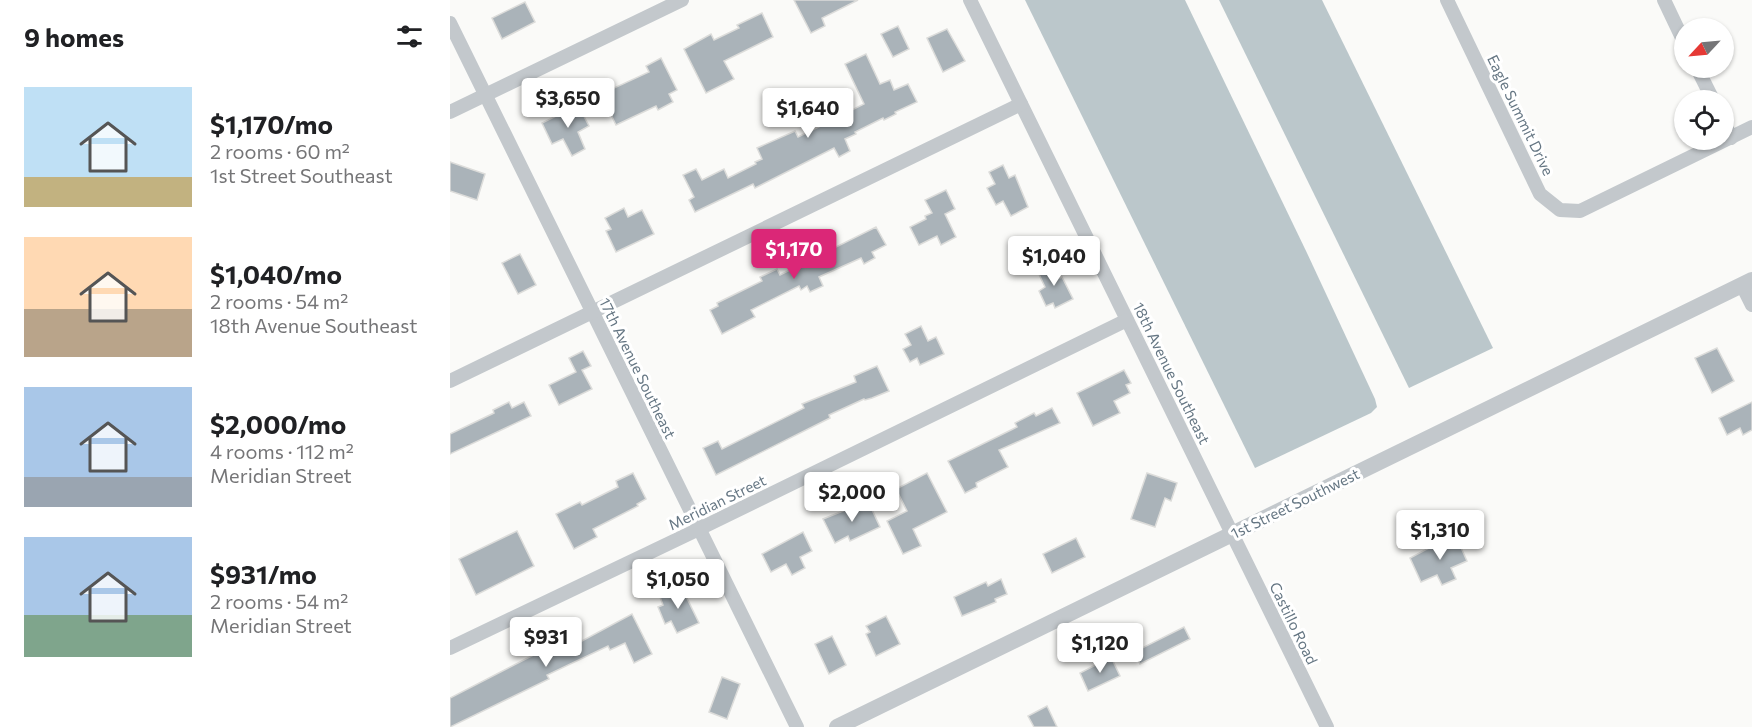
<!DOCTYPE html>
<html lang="en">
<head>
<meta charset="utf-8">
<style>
  :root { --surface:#fff; --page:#f2f2f2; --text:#202124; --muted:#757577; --accent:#db2777 }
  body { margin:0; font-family:Commissioner,sans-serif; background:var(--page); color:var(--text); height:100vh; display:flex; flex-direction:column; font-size:22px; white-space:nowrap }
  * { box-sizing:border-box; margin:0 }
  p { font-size:20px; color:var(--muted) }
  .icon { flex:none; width:33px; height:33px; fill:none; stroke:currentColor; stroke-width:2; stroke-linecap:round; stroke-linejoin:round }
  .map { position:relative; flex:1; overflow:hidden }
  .side { display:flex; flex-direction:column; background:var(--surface); width:450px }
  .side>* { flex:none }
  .needle { width:39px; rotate:244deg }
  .buttons { position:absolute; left:1224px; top:18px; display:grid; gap:12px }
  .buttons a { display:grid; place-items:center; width:60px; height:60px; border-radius:50%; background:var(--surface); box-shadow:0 2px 4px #0004; font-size:30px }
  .price { position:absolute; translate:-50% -51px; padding:0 14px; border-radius:6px; background:#fff; color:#222; font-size:20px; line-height:39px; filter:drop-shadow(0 2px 3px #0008) }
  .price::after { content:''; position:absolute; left:50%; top:36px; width:18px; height:14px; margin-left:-9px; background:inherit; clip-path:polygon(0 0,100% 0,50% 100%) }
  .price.selected { background:var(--accent); color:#fff }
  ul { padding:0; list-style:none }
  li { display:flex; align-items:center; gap:18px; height:150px; padding:0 24px }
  li span { display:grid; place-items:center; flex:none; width:168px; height:120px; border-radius:0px; color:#555 }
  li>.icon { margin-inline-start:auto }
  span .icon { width:72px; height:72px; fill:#fffc; stroke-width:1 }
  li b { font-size:26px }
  h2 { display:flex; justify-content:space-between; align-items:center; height:72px; padding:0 24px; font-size:26px }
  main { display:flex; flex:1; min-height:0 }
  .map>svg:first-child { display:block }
  .water { fill:#bbc7cb }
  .building { fill:#aab3b9; stroke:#dcdcda; stroke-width:1.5 }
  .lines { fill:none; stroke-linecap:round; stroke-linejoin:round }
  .minor { stroke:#c3c8cc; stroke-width:14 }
  .tertiary { stroke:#c3c8cc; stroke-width:16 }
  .labels { text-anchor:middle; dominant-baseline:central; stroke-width:6; stroke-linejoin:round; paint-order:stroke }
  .street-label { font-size:15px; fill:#657683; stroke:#fff }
</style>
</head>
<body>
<main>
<section class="side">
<h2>9 homes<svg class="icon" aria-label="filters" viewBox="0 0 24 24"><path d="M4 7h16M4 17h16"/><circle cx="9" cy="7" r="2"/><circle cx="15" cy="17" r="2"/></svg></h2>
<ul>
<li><span style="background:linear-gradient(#bfe0f5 75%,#c2b280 0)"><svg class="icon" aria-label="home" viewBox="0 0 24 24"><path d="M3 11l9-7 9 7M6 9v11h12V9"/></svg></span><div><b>$1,170/mo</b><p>2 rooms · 60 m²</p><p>1st Street Southeast</p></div></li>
<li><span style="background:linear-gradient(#ffd9b3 60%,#b9a48a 0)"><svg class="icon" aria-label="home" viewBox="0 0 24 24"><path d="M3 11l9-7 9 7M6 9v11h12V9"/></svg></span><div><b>$1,040/mo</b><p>2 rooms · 54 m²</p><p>18th Avenue Southeast</p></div></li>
<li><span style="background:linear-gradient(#a9c7e8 75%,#9aa5b1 0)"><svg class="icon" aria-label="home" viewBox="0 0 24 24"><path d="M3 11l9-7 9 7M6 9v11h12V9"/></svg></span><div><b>$2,000/mo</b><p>4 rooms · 112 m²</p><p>Meridian Street</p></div></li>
<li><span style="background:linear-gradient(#a9c7e8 65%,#7fa58c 0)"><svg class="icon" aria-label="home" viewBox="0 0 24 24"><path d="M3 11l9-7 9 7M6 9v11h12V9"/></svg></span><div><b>$931/mo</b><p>2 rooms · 54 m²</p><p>Meridian Street</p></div></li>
</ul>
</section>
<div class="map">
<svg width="1302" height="727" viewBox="0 0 1302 727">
  <rect width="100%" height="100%" fill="#fafaf8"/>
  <!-- water -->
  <g class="water">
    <path d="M575 0H735L857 253 925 399 927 407 921 413 805 468Z"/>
    <path d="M769 0H872L1043 348 959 388Z"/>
  </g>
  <!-- building -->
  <g class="building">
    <path d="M344 0H408L372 18 375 26 361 33Z"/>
    <path d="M75 2 85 22 52 39 42 18Z"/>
    <path d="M312 13 323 37 274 61 284 79 256 93 234 49 261 34 264 40 289 28 287 25Z"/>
    <path d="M448 26 459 49 443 57 431 34Z"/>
    <path d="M497 29 515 61 493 72 477 38Z"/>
    <path d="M416 54 430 84 440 80 444 90 458 84 467 102 445 112 446 114 434 120 433 118 405 132 406 134 395 139 400 151 389 157 384 148 305 188 303 184 245 212 239 200 244 197 233 175 246 169 252 180 274 169 278 178 306 164 305 162 312 159 307 148 345 131 348 137 375 124 371 116 383 111 386 118 414 104 395 64Z"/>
    <path d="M211 58 227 90 219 94 223 102 208 110 206 106 166 125 151 94 199 72 196 66Z"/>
    <path d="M128 105 139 126 128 132 135 149 122 156 113 139 102 144 92 123Z"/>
    <path d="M0 162 35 174 27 200 0 191Z"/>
    <path d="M553 165 559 178 565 175 578 207 561 216 553 201 546 205 537 188 545 184 539 172Z"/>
    <path d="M496 190 505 209 495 214 506 237 491 245 487 236 469 245 460 227 476 219 475 216 482 213 475 200Z"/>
    <path d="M174 208 178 217 192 210 204 234 166 252 156 231 161 229 155 218Z"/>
    <path d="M426 227 436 245 422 252 425 258 414 264 411 258 369 277 373 286 360 292 357 286 351 290 349 286 301 310 305 317 272 334 260 310 268 306 267 303 312 281 310 277 327 269 330 275Z"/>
    <path d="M70 254 86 285 68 294 52 263Z"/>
    <path d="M602 263 610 278 612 277 623 299 605 308 603 303 596 306 589 291 595 287 587 270Z"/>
    <path d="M471 326 478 341 486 337 494 354 470 365 467 358 460 362 453 349 461 345 455 334Z"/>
    <path d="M1267 348 1284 381 1262 393 1245 358Z"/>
    <path d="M133 351 141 366 132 370 142 389 109 405 99 385 126 372 119 358Z"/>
    <path d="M427 366 439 391 422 398 415 400 414 399 379 415 380 418 266 475 253 448 268 441 272 449 354 408 352 404 406 382 404 376Z"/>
    <path d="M674 370 681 383 676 385 680 393 664 401 670 413 643 426 627 393Z"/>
    <path d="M59 402 62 408 74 402 81 416 0 454V434L44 413 43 410Z"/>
    <path d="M1302 402V430L1293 435 1290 428 1277 435 1269 418Z"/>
    <path d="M602 408 610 423 549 450 558 467 526 483 527 487 515 493 498 461 561 430 567 427 565 423 584 413 586 416Z"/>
    <path d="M183 473 196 499 187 504 188 506 143 529 147 537 124 549 106 514 130 502 132 505 168 487 166 481Z"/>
    <path d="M477 473 497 512 463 529 471 546 453 554 437 521 457 511 446 489Z"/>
    <path d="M697 473 727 483 721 501 715 498 705 527 681 519Z"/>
    <path d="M418 501 430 527 400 541 398 536 385 543 373 519Z"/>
    <path d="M67 531 84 566 26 595 9 559Z"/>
    <path d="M353 532 362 551 350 557 355 568 342 575 336 564 321 572 312 554Z"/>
    <path d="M1005 534 1017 561 1001 568 1006 579 992 585 987 575 971 582 960 558Z"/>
    <path d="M626 538 635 557 602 573 593 554Z"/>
    <path d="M551 579 557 594 545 599 546 602 512 616 504 597 536 582 538 586Z"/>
    <path d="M231 586 249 623 227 633 221 621 215 624 208 607 213 605 210 597Z"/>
    <path d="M182 614 202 654 184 663 175 643 160 650 158 646 97 675 99 679 0 727V698L128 632 132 641Z"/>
    <path d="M436 616 450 644 426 656 416 634 420 632 416 626Z"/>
    <path d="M734 627 740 639 690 664 684 652Z"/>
    <path d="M382 636 396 665 379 674 365 644Z"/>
    <path d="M661 657 670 676 638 691 630 673Z"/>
    <path d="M272 677 290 684 277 719 259 712Z"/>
    <path d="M597 706 607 727H584L578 716Z"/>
  </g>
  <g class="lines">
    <!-- minor -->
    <g class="minor">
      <path d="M520 0 877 727"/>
      <path d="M997 0 1090 194 1110 210 1130 211 1302 127"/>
      <path d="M1214 0 1234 42"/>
      <path d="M0 23 347 727"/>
      <path d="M1247 68 1263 100"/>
      <path d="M0 112 232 0"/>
      <path d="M1274 122 1281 138"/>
      <path d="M1292 285 1302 305"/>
      <path d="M0 381 571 104"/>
      <path d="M0 648 249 529 677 320"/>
    </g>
    <!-- tertiary -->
    <path class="tertiary" d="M387 727 1302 280"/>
  </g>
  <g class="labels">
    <!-- street labels -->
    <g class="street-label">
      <text transform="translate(1071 115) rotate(64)">Eagle Summit Drive</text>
      <text transform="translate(188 368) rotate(64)">17th Avenue Southeast</text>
      <text transform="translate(722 373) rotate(64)">18th Avenue Southeast</text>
      <text transform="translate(267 502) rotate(-26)">Meridian Street</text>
      <text transform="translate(845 503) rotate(-26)">1st Street Southwest</text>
      <text transform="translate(844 623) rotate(64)">Castillo Road</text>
    </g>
  </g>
</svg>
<div class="buttons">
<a><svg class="needle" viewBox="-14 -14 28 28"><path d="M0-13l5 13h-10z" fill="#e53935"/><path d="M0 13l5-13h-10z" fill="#757577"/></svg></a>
<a><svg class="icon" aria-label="locate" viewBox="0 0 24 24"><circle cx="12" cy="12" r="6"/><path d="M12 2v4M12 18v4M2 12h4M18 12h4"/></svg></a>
</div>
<b class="price" style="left:118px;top:129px">$3,650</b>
<b class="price" style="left:358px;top:139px">$1,640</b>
<b class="price selected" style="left:344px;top:280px">$1,170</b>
<b class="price" style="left:604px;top:287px">$1,040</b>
<b class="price" style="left:402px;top:523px">$2,000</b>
<b class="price" style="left:990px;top:561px">$1,310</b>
<b class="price" style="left:228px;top:610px">$1,050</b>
<b class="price" style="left:96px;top:668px">$931</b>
<b class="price" style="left:650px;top:674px">$1,120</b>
</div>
</main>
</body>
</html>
